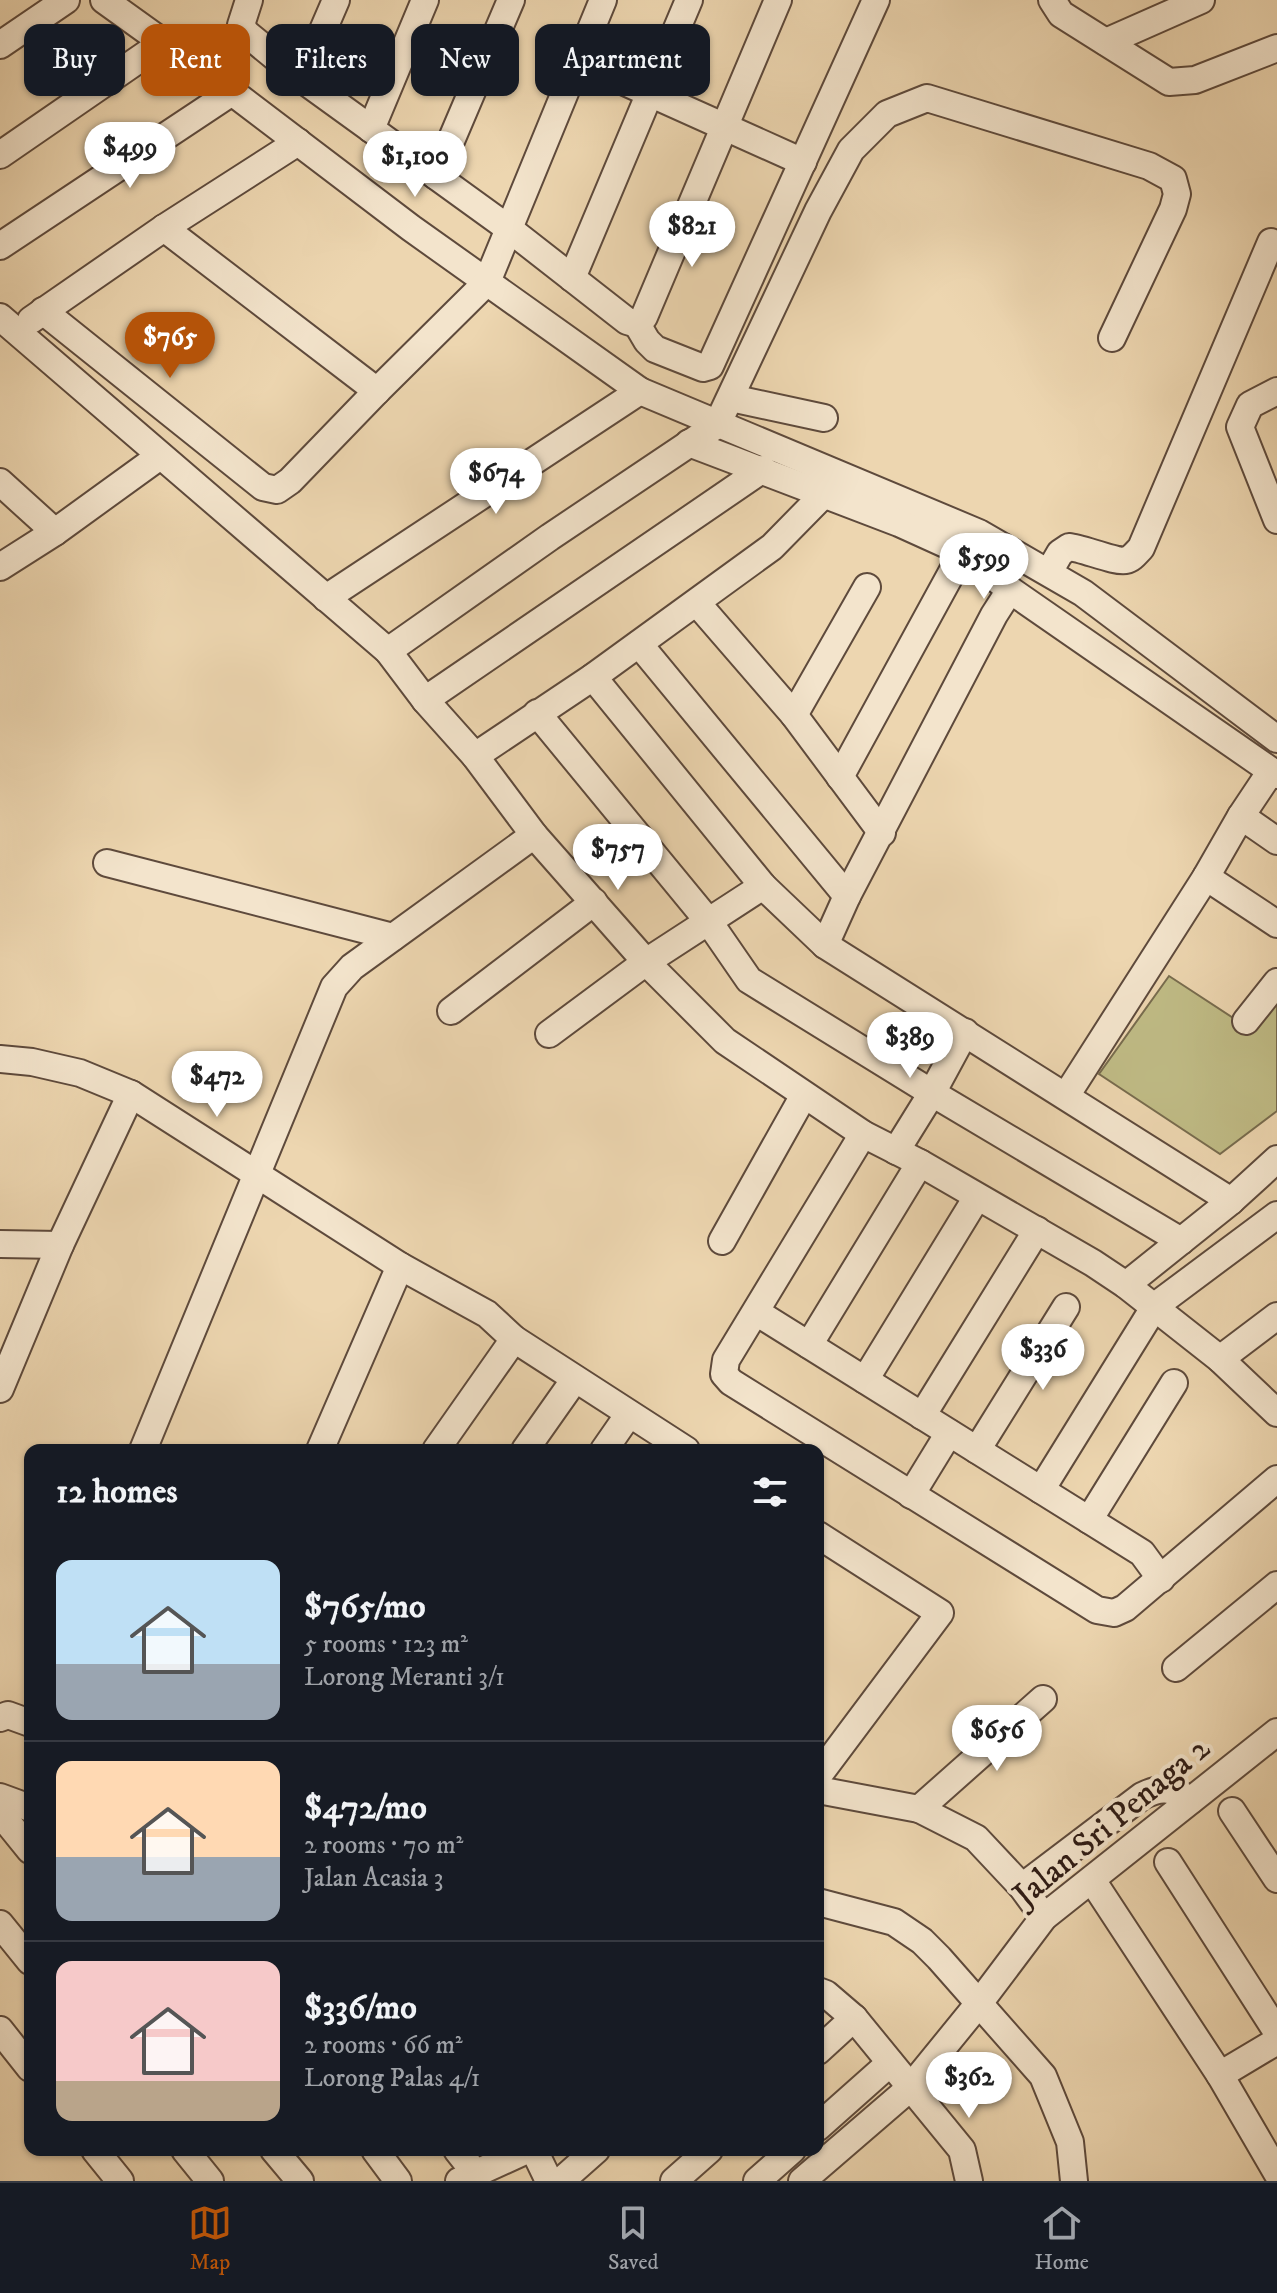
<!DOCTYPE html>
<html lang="en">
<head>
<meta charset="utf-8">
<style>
  :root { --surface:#171b24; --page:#20242c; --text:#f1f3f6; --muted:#9ea1a6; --line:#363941; --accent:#b45309 }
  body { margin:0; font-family:"IM FELL DW Pica",serif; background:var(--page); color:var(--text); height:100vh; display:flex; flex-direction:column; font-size:30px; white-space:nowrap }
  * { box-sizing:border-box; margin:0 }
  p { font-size:26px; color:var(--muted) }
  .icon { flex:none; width:44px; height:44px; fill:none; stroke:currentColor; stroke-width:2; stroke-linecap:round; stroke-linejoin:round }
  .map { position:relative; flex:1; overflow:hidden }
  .panel { position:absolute; left:24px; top:1444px; width:800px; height:712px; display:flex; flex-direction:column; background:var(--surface); border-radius:16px; box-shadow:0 2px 6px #0004 }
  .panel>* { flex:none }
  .banner { position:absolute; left:24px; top:24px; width:800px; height:72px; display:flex; gap:16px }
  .price { position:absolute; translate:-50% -68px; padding:0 18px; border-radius:28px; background:#fff; color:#222; font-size:26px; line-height:52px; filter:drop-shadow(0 2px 4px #0008) }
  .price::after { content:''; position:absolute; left:50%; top:48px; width:24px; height:18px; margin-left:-12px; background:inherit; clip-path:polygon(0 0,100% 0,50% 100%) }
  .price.on { background:var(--accent); color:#fff }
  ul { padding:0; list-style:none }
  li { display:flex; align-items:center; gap:24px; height:200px; padding:0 32px }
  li+li { border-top:2px solid var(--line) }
  li span { display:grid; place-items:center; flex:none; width:224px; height:160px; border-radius:16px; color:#555 }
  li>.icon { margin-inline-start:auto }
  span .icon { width:96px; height:96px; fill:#fffc; stroke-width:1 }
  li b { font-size:34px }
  h2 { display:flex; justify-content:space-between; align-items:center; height:96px; padding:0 32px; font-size:34px }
  .pill { padding:0 28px; border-radius:16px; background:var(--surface); box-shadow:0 2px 6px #0004; font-size:28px; line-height:72px }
  .pill.on { background:var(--accent); color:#fff }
  .dock { display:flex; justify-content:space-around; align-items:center; height:112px; border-top:2px solid var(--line); background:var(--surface); font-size:22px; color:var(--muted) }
  .dock a { display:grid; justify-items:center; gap:4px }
  .dock .on { color:var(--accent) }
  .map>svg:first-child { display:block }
  .green { fill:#c0bc86; stroke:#786c4e; stroke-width:2 }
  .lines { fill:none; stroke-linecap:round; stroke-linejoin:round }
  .minor-casing { stroke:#5e4a3c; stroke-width:30 }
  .minor { stroke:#f3e4cc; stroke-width:26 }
  .labels { text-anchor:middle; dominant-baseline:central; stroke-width:8; stroke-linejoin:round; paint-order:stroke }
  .street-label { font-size:34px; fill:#2f1c15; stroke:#f3e4cc }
</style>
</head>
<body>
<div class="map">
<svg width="1277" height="2181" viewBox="0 0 1277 2181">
  <rect width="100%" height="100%" fill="#edd6b0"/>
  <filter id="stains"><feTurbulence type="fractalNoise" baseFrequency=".0025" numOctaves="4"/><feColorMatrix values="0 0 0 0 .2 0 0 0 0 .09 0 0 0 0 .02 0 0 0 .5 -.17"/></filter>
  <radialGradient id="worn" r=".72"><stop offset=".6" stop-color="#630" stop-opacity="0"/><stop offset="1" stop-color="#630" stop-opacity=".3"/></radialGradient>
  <!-- green -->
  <path class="green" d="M1169 976 1247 1027 1277 996V1111L1220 1154 1099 1074Z"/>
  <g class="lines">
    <defs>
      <g id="minor">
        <path d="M104 0 232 92 411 228 640 391 979 533 1083 593 1277 739"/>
        <path d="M249 0 241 25 246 33 302 79 508 228 627 321 637 324 644 317 778 0"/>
        <path d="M1052 0 1061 14 1169 82 1195 80 1277 48"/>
        <path d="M1106 42 1201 0"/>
        <path d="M0 45 66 0"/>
        <path d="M578 61 803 162"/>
        <path d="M302 79 336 0"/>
        <path d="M371 129 425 0"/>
        <path d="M0 155 164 42"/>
        <path d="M436 176 511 0"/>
        <path d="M164 228 377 391"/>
        <path d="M0 246 232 92"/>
        <path d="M572 278 689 0"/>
        <path d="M43 311 263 487 277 490 290 481 377 391 487 282 603 0"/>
        <path d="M0 317 388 651 425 700 475 756 534 835 646 962 725 1041 863 1134 920 1163 1093 1263 1126 1285 1220 1359 1277 1413"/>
        <path d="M31 320 164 228 298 142"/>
        <path d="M637 324 647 341 655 349 703 368 710 366 876 0"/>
        <path d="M1277 391 1250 405 1240 427 1277 520"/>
        <path d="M731 398 824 418"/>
        <path d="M689 443 899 523 963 552 1010 590 1277 775"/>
        <path d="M0 482 55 532"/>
        <path d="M0 567 55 532 160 456"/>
        <path d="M1049 572 1060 553 1069 547C1082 548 1117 563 1126 560 1132 559 1136 553 1141 548L1271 242"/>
        <path d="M326 598 640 391"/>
        <path d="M697 603 794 715 882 833"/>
        <path d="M639 644 847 896"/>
        <path d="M388 651 550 537 717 425 818 211 851 150 887 114 927 98 1149 166 1173 179 1177 194 1173 209 1112 338"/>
        <path d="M593 677 763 886 825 945 1231 1201"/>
        <path d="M425 700 763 469"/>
        <path d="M537 713 709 922 749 980 932 1093 1181 1241"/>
        <path d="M794 715 867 587"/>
        <path d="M475 756 593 677 772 547 824 494"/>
        <path d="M840 777 963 552"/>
        <path d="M1241 816 1277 841"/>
        <path d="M107 863 393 937"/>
        <path d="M1206 877 1277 924"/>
        <path d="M825 945 847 896 994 615 1010 590"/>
        <path d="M451 1011 594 902"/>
        <path d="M1246 1021 1277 982"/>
        <path d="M549 1034 646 962 763 886"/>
        <path d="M0 1059 32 1062 80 1073 131 1094 400 1266 487 1314 514 1339 686 1450"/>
        <path d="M1066 1096 1206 877 1241 816 1271 771"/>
        <path d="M863 1134 726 1360 724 1374 731 1382 1097 1610 1114 1613 1125 1608 1277 1479"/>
        <path d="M896 1151 932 1093 965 1032"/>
        <path d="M722 1241 804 1095"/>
        <path d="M0 1244 60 1245"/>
        <path d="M1126 1285 1231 1201 1277 1159"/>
        <path d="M756 1312 1142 1553 1161 1579"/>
        <path d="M809 1345 920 1163"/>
        <path d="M1220 1359 1277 1316"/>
        <path d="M865 1380 977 1197"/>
        <path d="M0 1389 60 1245 131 1094"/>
        <path d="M922 1416 1037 1230"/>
        <path d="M143 1450 334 987 352 967 534 835"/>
        <path d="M320 1450 400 1266"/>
        <path d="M436 1450 514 1339"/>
        <path d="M525 1450 575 1379"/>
        <path d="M604 1450 629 1414"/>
        <path d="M977 1450 1066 1307"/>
        <path d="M1041 1490 1155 1306 1277 1215"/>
        <path d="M911 1495 949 1433"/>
        <path d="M1089 1520 1174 1383"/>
        <path d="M818 1535 940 1613 818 1776"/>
        <path d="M1176 1668 1277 1585"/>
        <path d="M0 1718 8 1715 30 1723"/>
        <path d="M818 1790 919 1809 976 1838 1022 1887 1044 1917"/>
        <path d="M0 1797 30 1808"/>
        <path d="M919 1809 1043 1699"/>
        <path d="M1232 1811 1277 1879"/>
        <path d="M0 1813 30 1850"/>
        <path d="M1168 1862 1277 2032"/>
        <path d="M1092 1880 1220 2075 1277 2173"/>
        <path d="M1022 1887 1142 1796C1165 1785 1170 1789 1191 1800"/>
        <path d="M818 1902 894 1922 922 1941 939 1958 1043 2076 1070 2142 1074 2181"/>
        <path d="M0 1924 30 1961"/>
        <path d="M818 1991 826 1994 854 2018 962 2150 969 2181"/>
        <path d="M0 2030 30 2068"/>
        <path d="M818 2051 854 2018"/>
        <path d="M1220 2075 1277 2041"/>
        <path d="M818 2127 890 2063"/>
        <path d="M95 2150 120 2181"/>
        <path d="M185 2150 210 2181"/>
        <path d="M274 2150 300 2181"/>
        <path d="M375 2150 398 2181"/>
        <path d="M457 2150 476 2174"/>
        <path d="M534 2150 549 2181"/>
        <path d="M459 2181 527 2150"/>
        <path d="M561 2181 596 2150"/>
        <path d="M674 2181 709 2150"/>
        <path d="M757 2181 792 2150"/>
        <path d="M802 2181 910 2088 980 2002 1044 1917 1277 1732"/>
      </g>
    </defs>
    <!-- minor casing -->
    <use href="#minor" class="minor-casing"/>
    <!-- minor -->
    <use href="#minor" class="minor"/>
  </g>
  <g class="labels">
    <!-- street labels -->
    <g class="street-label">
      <text transform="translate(1112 1822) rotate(-40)">Jalan Sri Penaga 2</text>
    </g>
  </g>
  <rect width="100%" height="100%" filter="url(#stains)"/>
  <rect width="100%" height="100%" fill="url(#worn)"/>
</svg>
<b class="price" style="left:130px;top:190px">$499</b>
<b class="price" style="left:415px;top:199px">$1,100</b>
<b class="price" style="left:692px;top:269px">$821</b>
<b class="price on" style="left:170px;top:380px">$765</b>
<b class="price" style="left:496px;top:516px">$674</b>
<b class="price" style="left:984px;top:601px">$599</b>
<b class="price" style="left:618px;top:892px">$757</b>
<b class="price" style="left:910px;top:1080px">$389</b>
<b class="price" style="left:217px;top:1119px">$472</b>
<b class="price" style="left:1043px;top:1392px">$336</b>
<b class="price" style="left:997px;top:1773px">$656</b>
<b class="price" style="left:969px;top:2120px">$362</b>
<div class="banner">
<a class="pill">Buy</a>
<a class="pill on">Rent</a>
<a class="pill">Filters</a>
<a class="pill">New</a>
<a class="pill">Apartment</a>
</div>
<section class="panel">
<h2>12 homes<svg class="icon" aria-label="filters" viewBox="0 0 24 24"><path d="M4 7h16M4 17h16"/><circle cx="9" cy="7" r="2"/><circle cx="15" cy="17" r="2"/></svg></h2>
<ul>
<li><span style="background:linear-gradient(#bfe0f5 65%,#9aa5b1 0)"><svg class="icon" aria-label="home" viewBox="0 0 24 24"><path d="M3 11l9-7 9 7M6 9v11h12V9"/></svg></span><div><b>$765/mo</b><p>5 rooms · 123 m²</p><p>Lorong Meranti 3/1</p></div></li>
<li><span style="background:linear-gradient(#ffd9b3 60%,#9aa5b1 0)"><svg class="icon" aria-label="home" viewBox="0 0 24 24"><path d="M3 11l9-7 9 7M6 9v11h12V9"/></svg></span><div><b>$472/mo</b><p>2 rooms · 70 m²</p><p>Jalan Acasia 3</p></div></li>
<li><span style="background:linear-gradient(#f6c9c9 75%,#b9a48a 0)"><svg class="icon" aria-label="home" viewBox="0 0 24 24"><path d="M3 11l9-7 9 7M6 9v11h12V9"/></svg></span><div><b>$336/mo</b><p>2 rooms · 66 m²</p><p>Lorong Palas 4/1</p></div></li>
</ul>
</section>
</div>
<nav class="dock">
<a class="on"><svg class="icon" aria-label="map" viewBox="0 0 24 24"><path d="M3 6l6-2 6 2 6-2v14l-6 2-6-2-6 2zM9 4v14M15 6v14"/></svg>Map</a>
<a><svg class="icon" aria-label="saved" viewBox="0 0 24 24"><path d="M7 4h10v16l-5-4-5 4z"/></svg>Saved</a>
<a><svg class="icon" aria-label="home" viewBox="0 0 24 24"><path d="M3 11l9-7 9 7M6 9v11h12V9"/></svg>Home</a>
</nav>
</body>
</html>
